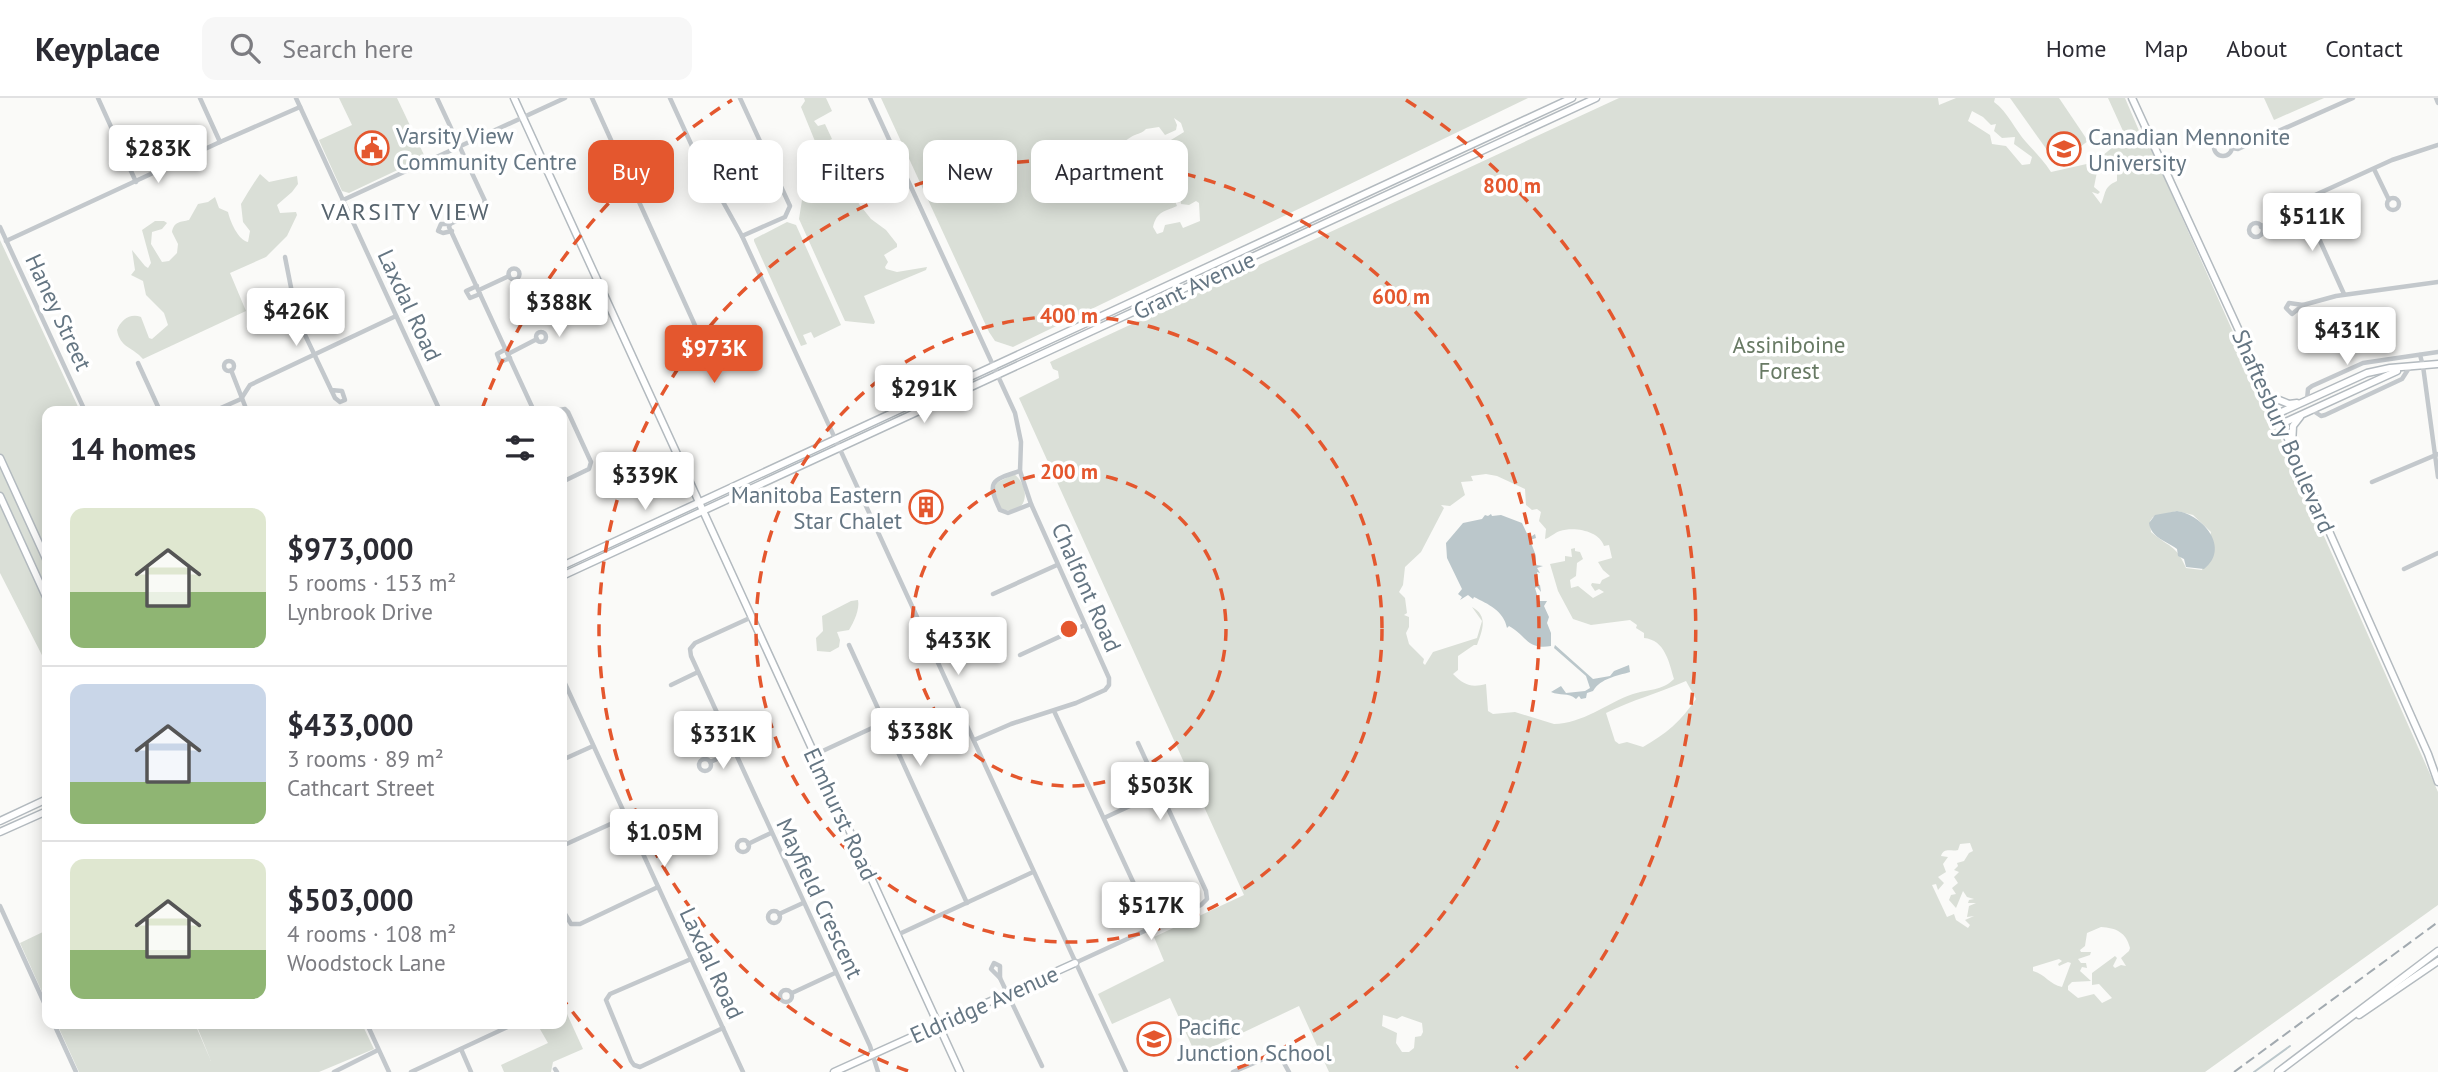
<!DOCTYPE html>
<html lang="en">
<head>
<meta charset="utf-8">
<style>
  :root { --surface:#fff; --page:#f7f7f7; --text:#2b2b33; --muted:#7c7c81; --line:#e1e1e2; --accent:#e4572e }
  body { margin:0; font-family:"PT Sans",sans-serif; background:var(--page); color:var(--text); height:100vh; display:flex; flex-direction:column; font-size:26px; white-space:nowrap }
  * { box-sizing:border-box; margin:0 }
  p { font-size:23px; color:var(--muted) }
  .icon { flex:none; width:38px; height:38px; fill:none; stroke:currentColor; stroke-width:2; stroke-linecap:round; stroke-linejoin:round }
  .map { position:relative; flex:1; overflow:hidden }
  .sheet { position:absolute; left:42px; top:308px; width:525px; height:623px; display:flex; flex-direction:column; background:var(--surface); border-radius:14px; box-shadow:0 4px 18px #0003 }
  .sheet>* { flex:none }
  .banner { position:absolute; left:588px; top:42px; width:665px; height:63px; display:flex; gap:14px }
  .price { position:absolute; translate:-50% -60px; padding:0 16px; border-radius:7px; background:#fff; color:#222; font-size:23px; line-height:46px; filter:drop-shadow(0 2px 4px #0008) }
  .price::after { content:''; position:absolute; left:50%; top:42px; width:21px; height:16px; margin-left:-10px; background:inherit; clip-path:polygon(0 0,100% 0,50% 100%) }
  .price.selected { background:var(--accent); color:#fff }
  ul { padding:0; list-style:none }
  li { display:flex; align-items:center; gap:21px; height:175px; padding:0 28px }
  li+li { border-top:2px solid var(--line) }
  li span { display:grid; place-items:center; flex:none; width:196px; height:140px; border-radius:14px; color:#555 }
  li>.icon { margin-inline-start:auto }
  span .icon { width:84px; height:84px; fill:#fffc; stroke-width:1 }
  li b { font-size:30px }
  h2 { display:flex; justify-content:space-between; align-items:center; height:84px; padding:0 28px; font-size:30px }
  .chip { padding:0 24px; border-radius:14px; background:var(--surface); box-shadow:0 4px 18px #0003; font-size:24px; line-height:63px }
  .chip.selected { background:var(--accent); color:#fff }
  header { display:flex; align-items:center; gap:42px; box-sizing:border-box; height:98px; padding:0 35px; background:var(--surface); border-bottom:2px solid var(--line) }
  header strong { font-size:33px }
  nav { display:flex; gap:38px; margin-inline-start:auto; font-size:24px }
  .search { width:490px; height:63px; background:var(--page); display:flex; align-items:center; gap:18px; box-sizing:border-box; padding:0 24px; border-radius:14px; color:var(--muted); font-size:26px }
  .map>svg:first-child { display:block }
  .green { fill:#dadfd7; fill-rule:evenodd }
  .water { fill:#bbc7cb }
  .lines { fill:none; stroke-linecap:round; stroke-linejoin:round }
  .stream { stroke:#bbc7cb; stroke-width:2 }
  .secondary-casing { stroke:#b3babf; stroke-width:9 }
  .street { stroke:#c3c8cc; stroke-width:4.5 }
  .secondary { stroke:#fff; stroke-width:6 }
  .rail { stroke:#a2aab0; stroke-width:2; stroke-dasharray:10 5; stroke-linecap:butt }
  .ring { fill:none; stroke:#e4572e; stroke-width:3.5; stroke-dasharray:12 9 }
  .labels { text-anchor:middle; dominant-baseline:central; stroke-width:7; stroke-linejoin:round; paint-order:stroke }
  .poi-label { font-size:23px; fill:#657683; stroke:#fff; text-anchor:start }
  .street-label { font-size:23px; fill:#657683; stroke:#fff }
  .park-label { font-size:23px; fill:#687a64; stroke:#fff }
  .neighbourhood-label { font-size:24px; letter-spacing:2px; fill:#57646e; stroke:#fff }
  .centre { fill:#e4572e; stroke:#fff; stroke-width:3.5 }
  .ring-label { font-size:21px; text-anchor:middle; font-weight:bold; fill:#e4572e; stroke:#fff; stroke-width:7; stroke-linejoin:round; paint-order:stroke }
</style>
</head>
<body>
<header>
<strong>Keyplace</strong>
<div class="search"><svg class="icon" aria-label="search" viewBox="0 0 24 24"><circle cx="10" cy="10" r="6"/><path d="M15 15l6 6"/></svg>Search here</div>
<nav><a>Home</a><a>Map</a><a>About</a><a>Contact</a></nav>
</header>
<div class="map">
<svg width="2438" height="974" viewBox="0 0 2438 974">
  <rect width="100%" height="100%" fill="#fafaf8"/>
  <!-- green -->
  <g class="green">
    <path d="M339 0H397L425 59 349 95 342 93 319 42 352 27Z"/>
    <path d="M804 0H826L832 13 814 23 818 28 825 26 832 41 823 45 829 57 835 54 842 61 857 59 849 69V73L859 106 871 121 886 132 897 146V149L884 157 888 164 885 169 886 171 897 174 927 169 926 172 864 198 875 224 874 226 845 223 799 121 802 102 820 92 808 64 815 60 819 53 801 9 805 3Z"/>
    <path d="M881 0H1528L1013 249 995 243 989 234ZM1174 20 1181 25 1184 34 1166 45 1153 48 1141 65 1120 64 1118 70 1089 77 1097 70 1093 65C1111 57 1117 48 1131 39 1137 35 1140 37 1146 31L1159 29 1165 37 1176 32 1177 27ZM1045 64 1050 73 1062 74 1061 70H1056V66L1061 68 1067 66 1071 70 1082 72 1083 79 1094 80V82L1082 87 1084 92 1072 91 1073 86 1077 84 1073 76 1076 73 1070 72 1069 75 1072 81 1057 85 1047 79 1039 67V64ZM1180 99 1181 106 1189 107 1196 103 1199 105 1200 123 1183 130 1180 124 1165 127 1163 134 1157 136 1153 129C1157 113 1164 114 1177 108L1175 103H1172Z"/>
    <path d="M1619 0H1938L1939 7 1956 0H1995L1994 4C2008 14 2015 32 2026 44 2035 54 2043 62 2051 74L2091 65 2097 74 2094 89 2100 94 2098 96 2092 94 2101 106C2106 96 2103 89 2117 83V74L2120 72 2114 63 2102 62V58L2113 49 2128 44 2108 0H2125L2143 42 2147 41 2438 694V807L2205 974H1329L1299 908 1196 957 1170 900 1112 926 1098 896 1164 863 1154 839 1244 797 1019 300 1059 280 1058 273 1053 271 1050 264ZM1972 13 1983 19 1991 27 1996 26 1994 33 2002 40 2015 39 2014 46 2032 59 2030 66 2022 67 2006 48 1992 46 1990 37 1968 23ZM1486 376 1497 378 1525 391 1526 407 1532 412 1537 411 1541 414 1539 423 1546 431 1545 441C1551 439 1554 435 1560 433 1574 428 1600 433 1604 448L1609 447 1612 460 1598 464 1603 472 1610 478 1602 482 1600 486 1592 485 1591 487 1595 493 1599 491 1604 494 1593 500 1578 488 1571 490 1570 482 1576 478 1577 465 1583 461 1580 454 1575 453V450L1571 451 1572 459 1565 458V463L1550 466 1558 493 1573 521 1591 527 1630 522 1637 527 1636 530 1644 535V540C1665 542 1669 564 1674 581 1662 593 1648 591 1633 596 1607 605 1582 626 1554 626L1515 614 1493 616 1488 613 1486 586C1471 590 1464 587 1453 576L1458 572V558L1474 547H1477C1482 533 1489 518 1472 509L1482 523 1477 540 1433 554 1425 567 1423 565 1424 561 1409 546 1406 535 1409 529V519L1404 517 1407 515 1405 500 1399 494 1403 487 1405 469 1421 454 1444 410 1441 407 1450 408 1465 397 1461 384 1473 383 1471 378ZM2177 413 2193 417 2211 434 2202 472 2186 470C2176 446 2168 449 2151 434L2150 423 2153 419ZM1686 583 1696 601C1681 623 1666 636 1643 649L1627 644 1619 646 1615 643 1606 615C1632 602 1659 595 1686 583ZM1970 745 1973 753 1969 755 1964 763 1957 765 1958 768 1954 772 1959 774 1954 779 1958 785 1952 790 1956 796 1951 797 1949 802 1956 810 1963 793 1967 799 1974 801 1969 802 1968 805H1976L1969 808 1967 819 1974 818 1965 822 1970 827 1968 830 1956 822 1954 816 1947 819 1932 787 1936 786 1938 792 1944 785 1938 779 1946 774 1943 766 1948 759 1941 758C1944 749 1951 754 1958 752L1960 746ZM2101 829C2116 830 2126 834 2130 850L2129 853 2121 860 2126 868 2121 867 2115 870 2113 868 2117 860 2115 858 2092 875V887L2099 886 2112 900 2102 905 2094 896 2078 900 2068 892V888L2072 884 2091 883 2080 873 2082 869 2087 870 2086 865H2081L2078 861 2090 857 2091 854H2081L2080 852 2085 848 2087 835ZM2059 861 2062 863 2058 866 2059 868 2068 864 2071 865 2062 889C2050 887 2045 876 2033 873V869ZM1383 917 1397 921 1402 918 1422 925 1423 934 1421 938 1415 939 1414 950 1409 954H1402L1396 945 1397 935 1382 928Z"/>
    <path d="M2010 0H2059L2088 43 2057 66Z"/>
    <path d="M2264 0H2324L2274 22Z"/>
    <path d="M260 76 269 84 297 78 298 86 292 94 277 107 280 115 296 114 297 117 287 138 266 159 230 175 246 213 143 261C133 249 120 250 117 232 121 222 130 215 141 219L149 240 152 241 168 227 164 215 146 197 143 183 131 177 135 172 132 152 145 168 148 170 151 165 142 132 155 123H164L167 125 162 131 152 134 151 146 162 164 169 163 177 155 178 146 172 134C174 123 181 124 189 122L198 106 208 104 215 99 219 110 228 114C230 123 238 142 248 144L250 133 243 124 241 106C247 96 253 86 260 76Z"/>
    <path d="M787 124 796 127 841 227 814 240 811 234 803 237 807 246 801 248 754 143V141Z"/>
    <path d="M0 142 80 313H47V567L0 475Z"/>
    <path d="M1014 376C1031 389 1029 419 1001 411L994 393 996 385Z"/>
    <path d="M858 502C860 511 854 524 849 532L837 534 840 542 839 549 830 554 817 553 816 540 823 533 822 518 851 503Z"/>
    <path d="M47 832V905L20 845Z"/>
    <path d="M562 905 583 951 553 964 551 974H504L501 967 548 945 537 926H562Z"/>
    <path d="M57 926H195L211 963 196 926H362L374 951 319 974H79Z"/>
  </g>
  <!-- water -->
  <g class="water">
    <path d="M2177 413C2203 417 2231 450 2204 471L2186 469 2184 461 2178 458 2177 451C2167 443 2151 440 2149 425L2155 417Z"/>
    <path d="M1491 416 1492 418 1501 417 1522 425 1529 440 1535 436 1536 440 1530 442 1536 458V467L1543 468 1537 470 1540 475 1537 474 1538 483 1535 485 1540 487 1541 494 1537 489 1535 490 1539 503H1547L1544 508 1549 519 1547 525 1551 535V548C1527 552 1527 538 1509 528L1507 530C1504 513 1488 506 1474 499L1473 501 1468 497 1460 502 1462 499 1458 496 1462 491 1447 460 1446 445 1463 425 1482 421 1485 417 1488 418Z"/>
    <path d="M1555 547 1593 581 1610 578 1614 573 1629 567 1630 574C1617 578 1601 580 1593 593L1587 595 1586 600 1581 601 1579 598 1576 601C1568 594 1560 598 1551 594L1561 588 1566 595 1585 593 1590 590 1586 578 1554 550Z"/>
  </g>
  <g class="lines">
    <!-- stream -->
    <path class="stream" d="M2254 974 2290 948"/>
    <defs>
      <g id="secondary">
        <path d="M514 0 960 974"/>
        <path d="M2132 0 2269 298 2428 656 2438 684"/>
        <path d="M2269 298 2289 306 2297 305"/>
        <path d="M2277 316 2367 275 2390 270 2438 266"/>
        <path d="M2281 326 2397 273"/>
        <path d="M2292 347 2293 328 2300 319"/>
        <path d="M0 360 47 463"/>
        <path d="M0 398 47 501"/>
        <path d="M562 468 1572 0"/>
        <path d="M562 478 1596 0"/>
        <path d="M0 723 47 701"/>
        <path d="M0 734 47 713"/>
        <path d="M2359 917 2438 863"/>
        <path d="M834 974 1075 865"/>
        <path d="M2278 974 2438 853"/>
      </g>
    </defs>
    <!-- secondary casing -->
    <use href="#secondary" class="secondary-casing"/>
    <!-- street -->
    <g class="street">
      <path d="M98 0 136 84"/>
      <path d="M200 0 220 44"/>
      <path d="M296 0 440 313"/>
      <path d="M437 0 485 103 481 111 450 126 449 129 534 313"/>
      <path d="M592 0 698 234C707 246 716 258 718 274L713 275 709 272V261L712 255"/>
      <path d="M670 0 692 48 742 138 1126 974"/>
      <path d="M740 0 790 108 785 119 742 138"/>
      <path d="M870 0 1015 315 1021 344 1020 373 1031 406 1109 580V587L1105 592 1076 605 1011 626 974 642"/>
      <path d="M2436 0 2438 5"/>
      <circle cx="2223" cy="49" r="9"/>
      <path d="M2232 50 2238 51 2353 0"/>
      <path d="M2374 71 2389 102"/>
      <circle cx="2393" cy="106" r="6"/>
      <path d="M343 102 565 0"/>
      <path d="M2302 103 2344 196"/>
      <circle cx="2256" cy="132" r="7"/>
      <path d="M450 126H441L438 133 443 135 452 133"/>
      <path d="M0 129 85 313"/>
      <path d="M2261 129 2302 103 2392 62 2438 47"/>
      <path d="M6 143 220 44 300 9"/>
      <path d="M285 159 297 220 335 300 340 304 345 302 342 293 331 292"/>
      <circle cx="514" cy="176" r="5.5"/>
      <path d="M477 188 466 193 470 200 480 196"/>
      <path d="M479 192 509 178"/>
      <path d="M2289 205 2303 207 2292 216 2286 210Z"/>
      <path d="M2303 207 2336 198 2438 184"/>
      <circle cx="541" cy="239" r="5"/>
      <path d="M506 251 497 256 500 264 510 260"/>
      <path d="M508 256 537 241"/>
      <path d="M2420 257 2423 268 2438 379"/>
      <circle cx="229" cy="268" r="5"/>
      <path d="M138 265 160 313"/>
      <path d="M231 272 247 313"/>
      <path d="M2307 302 2308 291 2312 288 2363 265 2438 254"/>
      <path d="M2312 312 2321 318 2325 317 2402 281 2409 270"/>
      <path d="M214 313 241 301 250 287 396 218"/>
      <path d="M554 313 565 311 568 314 591 364 589 371 562 384"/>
      <path d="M1020 373C992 382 986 383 1000 412L1008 415 1031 406"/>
      <path d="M2372 384 2438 356"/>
      <path d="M2404 471 2438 455"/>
      <path d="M993 496 1057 467"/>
      <path d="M752 519 695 545 690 551 691 558 870 948 878 974"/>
      <path d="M849 547 967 805"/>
      <path d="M1020 557 1085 527"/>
      <path d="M562 579 743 974"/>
      <path d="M671 587 698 574"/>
      <path d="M1054 613 1154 829"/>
      <path d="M814 657 885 624"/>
      <circle cx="705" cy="667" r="6"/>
      <path d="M562 662 593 648"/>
      <path d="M710 664 734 654"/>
      <path d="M1104 720 1160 694"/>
      <circle cx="743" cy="748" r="6"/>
      <path d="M748 746 771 735"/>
      <path d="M562 748 626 719"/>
      <path d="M0 808 47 911"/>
      <path d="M562 811 571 826H580L658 789"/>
      <circle cx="774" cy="819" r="6"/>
      <path d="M779 816 803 805"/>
      <path d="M897 837 1033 774"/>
      <path d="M691 861 610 896 606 902 631 963 634 967 640 969 723 930"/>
      <path d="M994 865 1000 868V880L991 871Z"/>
      <path d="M1075 865 1201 807 1207 801 1206 793 1138 645"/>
      <path d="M1000 880 1042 968"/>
      <circle cx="786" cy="898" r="6"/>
      <path d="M792 895 835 875"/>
      <path d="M54 926 76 974"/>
      <path d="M367 926 389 974"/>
      <path d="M461 951 471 974"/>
      <path d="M555 971 557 974"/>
      <path d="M334 974 378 952"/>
      <path d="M411 974 514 926"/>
      <path d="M1233 974 1275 956 1280 958 1289 974"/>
    </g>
    <!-- secondary -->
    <use href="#secondary" class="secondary"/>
    <!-- rail -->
    <path class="rail" d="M2234 974 2438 824"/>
  </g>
  <!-- distance rings -->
  <g class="ring">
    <circle cx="1069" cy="531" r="157"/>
    <circle cx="1069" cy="531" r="313"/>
    <path d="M908 973A470 470 0 1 1 1230 973"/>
    <path d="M622 970A627 627 0 0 1 565 904M482 311A627 627 0 0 1 732 2M1406 2A627 627 0 0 1 1516 970"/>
  </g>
  <!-- icons -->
  <defs>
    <symbol id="civic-ring" viewBox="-11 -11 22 22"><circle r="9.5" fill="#fff" stroke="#e4572e" stroke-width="1.5"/><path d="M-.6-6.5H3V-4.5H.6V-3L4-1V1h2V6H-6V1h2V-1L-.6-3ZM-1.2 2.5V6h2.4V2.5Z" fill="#e4572e"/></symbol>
    <symbol id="university-ring" viewBox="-11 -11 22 22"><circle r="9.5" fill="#fff" stroke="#e4572e" stroke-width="1.5"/><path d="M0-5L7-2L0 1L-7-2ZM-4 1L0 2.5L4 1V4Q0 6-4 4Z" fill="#e4572e"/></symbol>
    <symbol id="building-ring" viewBox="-11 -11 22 22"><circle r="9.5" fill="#fff" stroke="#e4572e" stroke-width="1.5"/><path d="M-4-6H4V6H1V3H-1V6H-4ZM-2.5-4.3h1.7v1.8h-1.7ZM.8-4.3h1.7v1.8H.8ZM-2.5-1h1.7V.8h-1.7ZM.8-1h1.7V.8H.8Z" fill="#e4572e"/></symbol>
    <symbol id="school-ring" viewBox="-11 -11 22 22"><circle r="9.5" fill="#fff" stroke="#e4572e" stroke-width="1.5"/><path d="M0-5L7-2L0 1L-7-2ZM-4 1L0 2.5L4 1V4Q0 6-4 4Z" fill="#e4572e"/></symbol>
  </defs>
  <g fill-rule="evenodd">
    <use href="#civic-ring" x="353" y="31" width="38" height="38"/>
    <use href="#university-ring" x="2045" y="32" width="38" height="38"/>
    <use href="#building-ring" x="907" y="390" width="38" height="38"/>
    <use href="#school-ring" x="1135" y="922" width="38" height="38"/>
  </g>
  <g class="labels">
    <!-- poi labels -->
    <g class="poi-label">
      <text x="396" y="37">Varsity View<tspan x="396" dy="26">Community Centre</tspan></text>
      <text x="2088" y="38">Canadian Mennonite<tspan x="2088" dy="26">University</tspan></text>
      <text x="902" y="396" text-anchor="end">Manitoba Eastern<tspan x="902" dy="26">Star Chalet</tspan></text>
      <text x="1178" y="928">Pacific<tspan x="1178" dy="26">Junction School</tspan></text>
    </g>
    <!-- street labels -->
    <g class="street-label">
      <text transform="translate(1194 187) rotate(-25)">Grant Avenue</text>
      <text transform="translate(410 207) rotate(65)">Laxdal Road</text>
      <text transform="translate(59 214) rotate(65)">Haney Street</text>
      <text transform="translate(2284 333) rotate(66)">Shaftesbury Boulevard</text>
      <text transform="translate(1087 489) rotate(66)">Chalfont Road</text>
      <text transform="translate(841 716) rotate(65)">Elmhurst Road</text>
      <text transform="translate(820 800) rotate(65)">Mayfield Crescent</text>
      <text transform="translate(712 865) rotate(65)">Laxdal Road</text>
      <text transform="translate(984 906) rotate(-24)">Eldridge Avenue</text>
    </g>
    <!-- park labels -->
    <g class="park-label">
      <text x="1789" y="246">Assiniboine<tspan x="1789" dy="26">Forest</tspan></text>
    </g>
    <!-- neighbourhood labels -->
    <g class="neighbourhood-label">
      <text x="406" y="113">VARSITY VIEW</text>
    </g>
  </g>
  <circle cx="1069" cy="531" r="10" class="centre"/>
  <g class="ring-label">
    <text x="1512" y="95">800 m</text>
    <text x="1401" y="206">600 m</text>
    <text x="1069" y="225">400 m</text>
    <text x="1069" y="381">200 m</text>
  </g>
</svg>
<b class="price" style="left:158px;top:87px">$283K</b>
<b class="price" style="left:2312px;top:155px">$511K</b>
<b class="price" style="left:559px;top:241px">$388K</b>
<b class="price" style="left:296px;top:250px">$426K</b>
<b class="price" style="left:2347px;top:269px">$431K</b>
<b class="price selected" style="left:714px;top:287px">$973K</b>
<b class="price" style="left:924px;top:327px">$291K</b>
<b class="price" style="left:645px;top:414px">$339K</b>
<b class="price" style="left:958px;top:579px">$433K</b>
<b class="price" style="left:920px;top:670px">$338K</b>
<b class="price" style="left:723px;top:673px">$331K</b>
<b class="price" style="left:1160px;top:724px">$503K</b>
<b class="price" style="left:664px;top:771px">$1.05M</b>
<b class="price" style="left:1151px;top:844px">$517K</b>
<div class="banner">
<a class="chip selected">Buy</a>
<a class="chip">Rent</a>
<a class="chip">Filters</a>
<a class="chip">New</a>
<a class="chip">Apartment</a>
</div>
<section class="sheet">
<h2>14 homes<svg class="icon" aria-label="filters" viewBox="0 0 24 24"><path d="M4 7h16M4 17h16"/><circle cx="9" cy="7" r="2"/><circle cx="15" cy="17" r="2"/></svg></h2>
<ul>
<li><span style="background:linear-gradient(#dfe7d0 60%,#8fb573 0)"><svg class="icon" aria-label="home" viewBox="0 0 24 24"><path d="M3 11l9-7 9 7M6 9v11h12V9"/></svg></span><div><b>$973,000</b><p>5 rooms · 153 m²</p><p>Lynbrook Drive</p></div></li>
<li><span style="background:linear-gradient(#c9d6e8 70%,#8fb573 0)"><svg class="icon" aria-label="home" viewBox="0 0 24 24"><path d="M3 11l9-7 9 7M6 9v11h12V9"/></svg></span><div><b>$433,000</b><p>3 rooms · 89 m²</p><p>Cathcart Street</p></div></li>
<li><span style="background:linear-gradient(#dfe7d0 65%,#8fb573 0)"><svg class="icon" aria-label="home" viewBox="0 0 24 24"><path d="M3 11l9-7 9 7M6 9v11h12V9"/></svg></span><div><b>$503,000</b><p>4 rooms · 108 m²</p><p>Woodstock Lane</p></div></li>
</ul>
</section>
</div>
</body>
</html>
